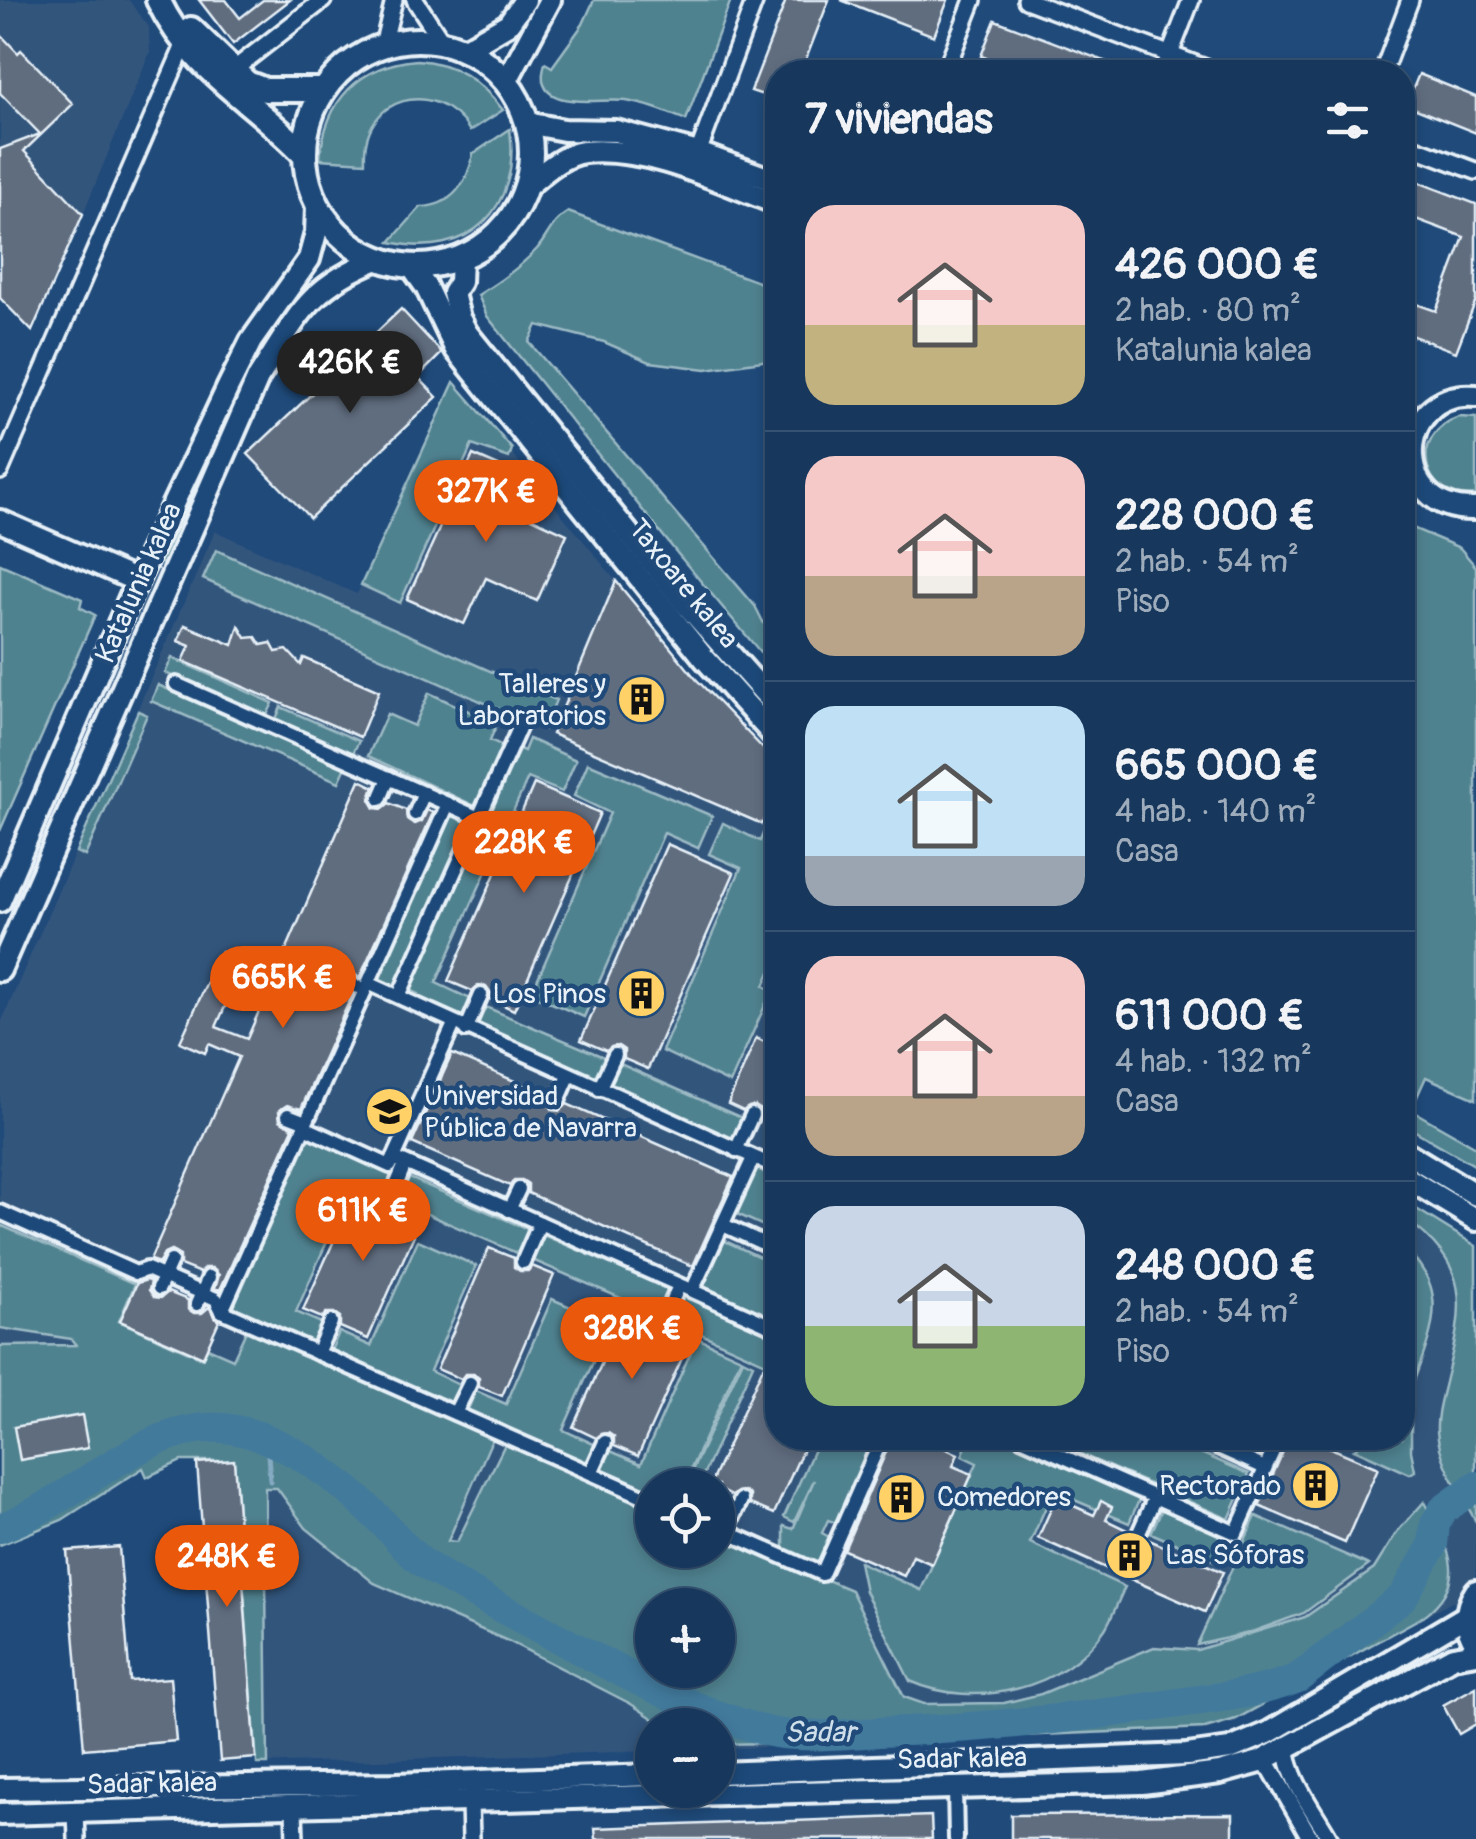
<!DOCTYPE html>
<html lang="es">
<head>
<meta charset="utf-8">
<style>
  :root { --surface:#17385c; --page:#244365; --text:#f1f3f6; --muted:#9eacbb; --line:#365272; --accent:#ea580c }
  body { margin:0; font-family:Pangolin,sans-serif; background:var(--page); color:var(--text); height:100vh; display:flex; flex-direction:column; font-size:38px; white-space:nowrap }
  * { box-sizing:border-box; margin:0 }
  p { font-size:32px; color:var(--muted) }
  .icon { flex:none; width:55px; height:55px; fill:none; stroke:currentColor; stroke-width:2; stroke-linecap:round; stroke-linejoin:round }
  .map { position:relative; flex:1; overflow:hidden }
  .panel { position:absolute; left:765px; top:60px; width:650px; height:1390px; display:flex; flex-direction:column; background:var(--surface); border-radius:40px; box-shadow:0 5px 15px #0003,0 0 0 2px var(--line) }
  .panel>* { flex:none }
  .buttons { position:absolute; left:635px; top:1468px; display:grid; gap:20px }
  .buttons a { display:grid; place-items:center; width:100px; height:100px; border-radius:50%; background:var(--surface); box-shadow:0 5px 15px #0003,0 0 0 2px var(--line); font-size:50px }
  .price { position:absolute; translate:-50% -85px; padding:0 22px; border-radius:35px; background:var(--accent); color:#fff; font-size:32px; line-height:65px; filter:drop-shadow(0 2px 5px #0008) }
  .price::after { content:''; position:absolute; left:50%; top:60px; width:30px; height:22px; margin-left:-15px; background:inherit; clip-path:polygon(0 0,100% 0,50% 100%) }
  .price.on { background:#222; color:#fff }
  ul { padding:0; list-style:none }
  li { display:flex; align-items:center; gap:30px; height:250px; padding:0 40px }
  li+li { border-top:2px solid var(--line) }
  li span { display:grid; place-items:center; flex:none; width:280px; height:200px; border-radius:30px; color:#555 }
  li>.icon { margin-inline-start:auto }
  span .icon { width:120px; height:120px; fill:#fffc; stroke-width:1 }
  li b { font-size:42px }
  h2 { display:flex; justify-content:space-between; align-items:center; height:120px; padding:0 40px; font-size:42px }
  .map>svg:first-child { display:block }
  .built { fill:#32547c; fill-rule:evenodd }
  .green { fill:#4f828f; stroke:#9cbac4; stroke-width:2.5; fill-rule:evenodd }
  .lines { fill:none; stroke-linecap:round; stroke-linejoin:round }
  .stream { stroke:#84aac1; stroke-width:5 }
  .river { stroke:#427a9c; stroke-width:30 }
  .building { fill:#606d7f; stroke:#e8f1f8; stroke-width:2.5; fill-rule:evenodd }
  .pedestrian-casing { stroke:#e8f1f8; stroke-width:20 }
  .minor-casing { stroke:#e8f1f8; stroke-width:22 }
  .tertiary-casing { stroke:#e8f1f8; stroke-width:28 }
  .secondary-casing { stroke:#e8f1f8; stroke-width:30 }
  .pedestrian { stroke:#1f4a7a; stroke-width:12 }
  .minor { stroke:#1f4a7a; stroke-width:15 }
  .tertiary { stroke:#1f4a7a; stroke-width:20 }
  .secondary { stroke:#1f4a7a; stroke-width:22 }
  .labels { text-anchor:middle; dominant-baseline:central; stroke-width:9; stroke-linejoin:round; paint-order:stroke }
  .street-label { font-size:28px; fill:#e8f1f8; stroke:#1f4a7a }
  .poi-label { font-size:28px; fill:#e8f1f8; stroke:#1f4a7a; text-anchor:end }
  .water-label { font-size:30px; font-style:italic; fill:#cfdfea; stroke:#1f4a7a }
</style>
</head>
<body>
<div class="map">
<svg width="1476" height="1839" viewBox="0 0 1476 1839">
  <rect width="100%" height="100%" fill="#1f4a7a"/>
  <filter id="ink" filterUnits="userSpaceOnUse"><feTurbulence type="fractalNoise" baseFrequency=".01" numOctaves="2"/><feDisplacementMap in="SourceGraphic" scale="20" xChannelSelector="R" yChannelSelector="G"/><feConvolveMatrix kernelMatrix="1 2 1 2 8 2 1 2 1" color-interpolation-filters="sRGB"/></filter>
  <g filter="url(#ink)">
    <!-- built -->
    <g class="built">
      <path d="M0 0H129L149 27 150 52 83 214 17 143 0 149Z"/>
      <path d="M454 382 696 679 777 764 778 1438H1402L1403 1200 1476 1246V1614L1452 1602 1235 1722 1206 1730 718 1749V1725H652V1751L257 1764 234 1461H181L147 1477 124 1417 99 1382 101 1345 0 1346V1025L215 531 357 594ZM652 1485H718V1550H652ZM652 1605H718V1670H652Z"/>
    </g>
    <!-- green -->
    <g class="green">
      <path d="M594 0H731L686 120C666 112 647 104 626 101 600 97 529 115 545 63L552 67 583 24Z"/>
      <path d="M417 60C455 63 480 80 503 110L470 131C436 77 361 95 365 162L320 159C325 101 358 65 417 60Z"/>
      <path d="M510 129C521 209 469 260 390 242L421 207C452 206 468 183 473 154Z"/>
      <path d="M568 212 777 289V359L706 369 650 362 604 342 537 325 529 342 755 606 777 650V672L677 553 487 316 478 295C500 281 519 268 537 249 548 236 552 221 568 212Z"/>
      <path d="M304 280 311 286 287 316 166 565 158 562C202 465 240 366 304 280Z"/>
      <path d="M454 382 512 449 509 458 472 445 400 603 361 585Z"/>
      <path d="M1459 417 1476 418V495C1421 502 1407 435 1459 417Z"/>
      <path d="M1403 524 1460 548 1476 567V1099L1426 1077 1411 1110 1476 1147V1166L1403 1124 1402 731 1408 704 1402 643Z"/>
      <path d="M216 550 556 700 544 729 203 579Z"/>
      <path d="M0 564 82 599 80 607 95 615 0 831Z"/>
      <path d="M172 658 273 703 266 717 165 673Z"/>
      <path d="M158 685 346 767 339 782 151 701Z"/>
      <path d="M429 693 497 724 490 740 505 747 477 807 368 756 387 714 414 726Z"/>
      <path d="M281 707 359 741 353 753 276 719Z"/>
      <path d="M138 711 147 715 85 856 76 852Z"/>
      <path d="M529 739 576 760 562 792 528 778 436 983 475 1001 465 1022 415 1000 418 994 407 989 515 747 524 751Z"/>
      <path d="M588 763 712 816 698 848 664 833 584 1017 531 994 610 813 574 796Z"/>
      <path d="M777 800V956L764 986 772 990 730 1083 662 1051 741 868 709 854 723 823 760 841Z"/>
      <path d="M451 811 473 821 398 989 376 980Z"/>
      <path d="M481 1005 606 1058 597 1079 472 1026Z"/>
      <path d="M618 1063 744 1119 734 1141 608 1085Z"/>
      <path d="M305 1131 396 1171 385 1195 353 1182 296 1312 326 1325 316 1347 228 1308Z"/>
      <path d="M755 1168 777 1178V1232L735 1213Z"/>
      <path d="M405 1176 532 1231 521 1255 395 1200Z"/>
      <path d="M1402 1200 1476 1246V1522C1462 1495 1439 1462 1437 1431 1436 1413 1442 1396 1446 1378 1465 1304 1472 1266 1403 1217Z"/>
      <path d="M0 1225 135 1284 119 1321 202 1358 208 1348 233 1359 248 1327 494 1435 448 1541 457 1542 507 1440 652 1505V1550H718V1534L851 1590 904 1697 924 1704 1004 1703 1041 1694 1154 1647 1197 1650 1305 1617 1374 1569 1397 1532 1424 1502C1446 1545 1472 1579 1424 1616L1236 1719 1205 1728 921 1740 718 1744V1725H663L631 1704 510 1642 374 1583 306 1528 277 1488H265L268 1764H257L234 1461H181L147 1477 143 1468 62 1520 0 1545V1346L76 1345 71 1339 0 1328ZM652 1605H718V1670H652Z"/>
      <path d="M541 1234 671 1290 660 1315 530 1259Z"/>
      <path d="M418 1240 476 1266 430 1371 463 1387 454 1407 330 1353 339 1332 371 1346Z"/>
      <path d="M723 1240 777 1265V1319L703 1286Z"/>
      <path d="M1403 1247C1445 1284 1437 1319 1419 1367 1414 1380 1411 1393 1403 1403Z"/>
      <path d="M681 1295 777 1338V1368L670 1320Z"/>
      <path d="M552 1299 610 1324 563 1430 598 1446 589 1467 466 1414 476 1391 506 1404Z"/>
      <path d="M697 1338 741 1358 685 1482 690 1485H652V1494L599 1470 608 1450 641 1464Z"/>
      <path d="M743 1359 753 1364 701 1480 690 1475Z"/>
      <path d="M1411 1402V1451L1415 1471 1410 1474 1354 1449 1372 1438H1402L1403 1412Z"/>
      <path d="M819 1438H875L837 1523 828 1520 822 1533 831 1538 818 1567 784 1552V1526L793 1529 814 1480 794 1522 784 1517Z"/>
      <path d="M970 1438H1002L1140 1498 1129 1523 1053 1491 1030 1543 1125 1587C1118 1601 1113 1616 1105 1629 1065 1690 975 1710 910 1681L865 1591 859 1562 921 1590 977 1463 962 1456Z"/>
      <path d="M1044 1438H1166L1249 1474 1229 1519Z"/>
      <path d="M1162 1509 1231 1540 1220 1563 1151 1533Z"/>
      <path d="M1256 1516 1369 1565 1304 1613 1249 1633 1197 1645Z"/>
    </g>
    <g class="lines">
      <!-- stream -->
      <path class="stream" d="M267 1441 270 1481"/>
      <!-- river -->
      <path class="river" d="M0 1528C75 1502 149 1416 231 1429 288 1438 345 1484 383 1523 397 1537 410 1555 426 1565 464 1590 506 1610 545 1631 615 1669 689 1710 766 1731 797 1739 846 1734 879 1732 975 1729 1069 1719 1165 1705 1209 1698 1256 1695 1298 1678L1403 1597 1433 1545 1435 1524 1443 1510 1476 1486"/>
    </g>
    <!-- building -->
    <g class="building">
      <path d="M199 0H226L240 18 263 0H290L233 44Z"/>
      <path d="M786 0H829L801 72H778V100L751 91Z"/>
      <path d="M841 0H948L934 36Z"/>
      <path d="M995 20 1131 71V72H1026L981 56Z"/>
      <path d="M0 34 18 53 21 50 73 104 24 151 83 214 32 331 0 298V149L40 134 0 93Z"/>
      <path d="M1419 74 1476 97V133L1406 105Z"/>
      <path d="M1402 176 1476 204V300L1456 352 1402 332V299L1436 311 1464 237 1402 214Z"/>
      <path d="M401 309 442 353 418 377 437 397 310 518 248 454Z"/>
      <path d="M473 455 510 471 503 486 539 502 532 518 567 534 537 601 486 578 464 624 407 599Z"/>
      <path d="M616 581 696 679 778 764V786L762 824 552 734Z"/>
      <path d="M185 625 233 645 239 626 246 638 256 637 261 645 271 643 276 652 287 650 301 665 304 658 379 691 360 737 183 661 190 646 178 641Z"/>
      <path d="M360 780 374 787 370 799 375 808 382 809 389 803 406 810 407 819 415 824 422 821 427 810 433 813 360 977 346 972 337 977 339 989 352 995 301 1109 287 1105 279 1111 280 1120 293 1128 220 1290 215 1288 219 1275 212 1268H204L200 1273 180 1265V1256L171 1251 164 1254 159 1263 150 1260 239 1057 209 1044 205 1053 180 1042 221 952 274 978ZM236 982 266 995 247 1039 216 1027Z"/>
      <path d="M534 784 600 813 514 1010 490 999 491 993 486 986 479 985 472 991 448 981Z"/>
      <path d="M667 844 734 873 648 1069 624 1059V1050L618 1046 606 1051 581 1040Z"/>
      <path d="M756 1038 778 1048V1126L761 1119V1110L755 1106 743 1111 728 1104Z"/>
      <path d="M452 1054 549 1096 548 1103 553 1110 560 1111 567 1104 733 1177 693 1266 528 1193V1184L522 1180H514L510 1186 412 1143Z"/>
      <path d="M357 1189 380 1199 379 1205 384 1212 391 1213 398 1207 422 1217 368 1339 340 1327V1317L334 1313H326L322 1318 303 1310Z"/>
      <path d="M489 1248 514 1258V1267L520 1271H528L532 1266 554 1275 502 1396 479 1387V1378L474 1374H465L461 1379 437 1369Z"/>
      <path d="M147 1280 151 1282 149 1290 154 1297 161 1298 168 1292 188 1300V1309L194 1313H202L209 1307 219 1321 203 1357 120 1321 137 1283Z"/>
      <path d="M627 1307 653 1318V1328L659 1332H667L671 1327 692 1336 638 1456 614 1446V1437L608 1433 596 1438 573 1427Z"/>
      <path d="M763 1367 778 1373V1438H808L774 1514 750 1504V1495L744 1491 732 1496 718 1489V1485H710Z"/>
      <path d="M82 1415 88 1448 20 1460 14 1427Z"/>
      <path d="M892 1438H921L958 1454 953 1466 972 1474 932 1564 913 1556 904 1576 844 1550Z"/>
      <path d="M1289 1438H1307L1378 1468 1345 1543 1259 1506Z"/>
      <path d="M234 1460 256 1758 220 1761 197 1463Z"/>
      <path d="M1056 1498 1094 1515 1101 1501 1112 1507 1106 1520 1129 1531 1128 1537 1133 1544 1140 1545 1147 1539 1223 1572 1205 1612 1038 1538Z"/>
      <path d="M119 1547 130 1681 170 1678 176 1741 84 1749 67 1551Z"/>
      <path d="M1476 1687V1724L1459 1734 1443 1705Z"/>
      <path d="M1233 1814V1839H1011V1815Z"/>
      <path d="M931 1816 932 1839H596L595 1828Z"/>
    </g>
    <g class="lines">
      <defs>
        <g id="pedestrian">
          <path d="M176 684 479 818"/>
          <path d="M380 799 389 778"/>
          <path d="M415 814 424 793"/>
          <path d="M346 982 365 990"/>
          <path d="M368 983 778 1168"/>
          <path d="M399 996 520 726"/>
          <path d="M466 1030 481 995"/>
          <path d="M599 1089 615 1055"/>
          <path d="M558 1101 569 1076"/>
          <path d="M288 1115 306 1122"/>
          <path d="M304 1127 390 1166 394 1158 778 1329"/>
          <path d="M736 1150 752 1115"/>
          <path d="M394 1158 454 1024"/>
          <path d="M389 1203 405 1164"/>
          <path d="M509 1210 519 1189"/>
          <path d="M0 1212 136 1273 147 1269 216 1299 222 1311"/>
          <path d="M723 1225 778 1250"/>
          <path d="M523 1262 540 1223"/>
          <path d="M159 1288 171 1261"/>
          <path d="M692 1291 753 1158"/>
          <path d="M197 1304 209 1277"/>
          <path d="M222 1311 448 804"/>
          <path d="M222 1311 652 1500"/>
          <path d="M662 1323 679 1286"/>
          <path d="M317 1353 331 1322"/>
          <path d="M455 1413 470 1383"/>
          <path d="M1021 1438 1236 1533 1279 1438"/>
          <path d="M1198 1438 1265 1468"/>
          <path d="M591 1473 605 1442"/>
          <path d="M718 1528 822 1574 882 1438"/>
          <path d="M726 1532 741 1500"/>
          <path d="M1138 1535 1155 1497"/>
          <path d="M955 1787 956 1839"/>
        </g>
        <g id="minor">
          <path d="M415 0 443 43"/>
          <path d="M1026 0 1216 72"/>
          <path d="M383 46 394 0"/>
          <path d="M232 71 323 0"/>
          <path d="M945 72 973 0"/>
          <path d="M1163 72 1191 0"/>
          <path d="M1383 72 1410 0"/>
          <path d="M1402 143 1476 171"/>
          <path d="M698 153 755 0"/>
          <path d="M0 471 185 43"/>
          <path d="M1287 1748C1288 1779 1316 1813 1330 1839"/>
          <path d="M1260 1762 1271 1769 1311 1839"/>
          <path d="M470 1803 471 1839"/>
          <path d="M294 1809 295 1839"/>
          <path d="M76 1812 77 1839"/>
        </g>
        <g id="tertiary">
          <path d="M465 49 508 24 525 0"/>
          <path d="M506 82 550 0"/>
          <path d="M527 123 564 130 616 131 698 153 778 182"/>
          <path d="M525 188C542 174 561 155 584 152 649 146 718 181 778 204"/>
          <path d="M461 258 460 282 453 293 459 318 467 333 684 602 778 708"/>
          <path d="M411 266 426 287 456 350 704 658 778 740"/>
          <path d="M1476 396C1393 389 1388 513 1476 509"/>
          <path d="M0 521 137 581"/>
          <path d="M0 901 137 581 228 387 251 341 309 259 316 233 317 206"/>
          <path d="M0 970 258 378C297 318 307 287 378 259"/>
          <path d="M1402 1150 1476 1195"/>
          <path d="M1402 1175 1476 1220"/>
          <path d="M1476 1591C1464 1609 1464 1626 1476 1644"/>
          <path d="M718 1773 1187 1755 1230 1749 1268 1733 1466 1616"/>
          <path d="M0 1789 396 1784 652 1775"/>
          <path d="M0 1814C381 1805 761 1791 1142 1783L1220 1773 1260 1762 1453 1657 1476 1653"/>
        </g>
        <g id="secondary">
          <path d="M158 0C194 74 251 98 304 154"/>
          <path d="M191 29 247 83 265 90H324"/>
          <circle cx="418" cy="153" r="113"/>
        </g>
      </defs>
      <!-- pedestrian casing -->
      <use href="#pedestrian" class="pedestrian-casing"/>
      <!-- minor casing -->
      <use href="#minor" class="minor-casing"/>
      <!-- tertiary casing -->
      <use href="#tertiary" class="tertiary-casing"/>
      <!-- secondary casing -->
      <use href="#secondary" class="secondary-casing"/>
      <!-- pedestrian -->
      <use href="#pedestrian" class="pedestrian"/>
      <!-- minor -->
      <use href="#minor" class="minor"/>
      <!-- tertiary -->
      <use href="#tertiary" class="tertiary"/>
      <!-- secondary -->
      <use href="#secondary" class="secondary"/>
    </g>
  </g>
  <!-- icons -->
  <defs>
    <symbol id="building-disc" viewBox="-11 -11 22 22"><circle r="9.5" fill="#ffd166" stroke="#1f4a7a"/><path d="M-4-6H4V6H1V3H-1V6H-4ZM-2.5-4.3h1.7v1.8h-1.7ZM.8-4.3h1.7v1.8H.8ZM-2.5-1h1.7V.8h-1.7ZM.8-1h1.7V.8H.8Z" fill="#111"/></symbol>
    <symbol id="university-disc" viewBox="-11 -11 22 22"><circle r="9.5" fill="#ffd166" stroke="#1f4a7a"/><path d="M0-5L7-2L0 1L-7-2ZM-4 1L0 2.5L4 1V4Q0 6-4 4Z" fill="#111"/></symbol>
  </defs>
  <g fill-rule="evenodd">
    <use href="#building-disc" x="614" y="672" width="55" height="55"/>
    <use href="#building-disc" x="614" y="966" width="55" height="55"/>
    <use href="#university-disc" x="362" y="1084" width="55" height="55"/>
    <use href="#building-disc" x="1288" y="1458" width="55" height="55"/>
    <use href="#building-disc" x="874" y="1470" width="55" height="55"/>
    <use href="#building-disc" x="1102" y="1528" width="55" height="55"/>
  </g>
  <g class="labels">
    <!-- street labels -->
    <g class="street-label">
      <text transform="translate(139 583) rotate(-66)">Katalunia kalea</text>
      <text transform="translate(683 584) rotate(51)">Taxoare kalea</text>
      <text transform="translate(962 1759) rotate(-1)">Sadar kalea</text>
      <text transform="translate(152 1784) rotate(-1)">Sadar kalea</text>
    </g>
    <!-- poi labels -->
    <g class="poi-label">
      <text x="606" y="684">Talleres y<tspan x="606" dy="32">Laboratorios</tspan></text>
      <text x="606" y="994">Los Pinos</text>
      <text x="424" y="1096" text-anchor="start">Universidad<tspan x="424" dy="32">Pública de Navarra</tspan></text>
      <text x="1281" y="1486">Rectorado</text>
      <text x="937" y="1497" text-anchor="start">Comedores</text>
      <text x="1165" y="1555" text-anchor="start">Las Sóforas</text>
    </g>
    <!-- water labels -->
    <g class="water-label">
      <text x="820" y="1732">Sadar</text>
    </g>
  </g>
</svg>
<div class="buttons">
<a><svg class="icon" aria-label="locate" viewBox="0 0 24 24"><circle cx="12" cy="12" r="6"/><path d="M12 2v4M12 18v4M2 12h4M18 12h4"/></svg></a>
<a>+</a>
<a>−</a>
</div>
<b class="price on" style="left:350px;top:416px">426K €</b>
<b class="price" style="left:486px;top:545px">327K €</b>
<b class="price" style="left:524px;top:896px">228K €</b>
<b class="price" style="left:283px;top:1031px">665K €</b>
<b class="price" style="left:363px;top:1264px">611K €</b>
<b class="price" style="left:632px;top:1382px">328K €</b>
<b class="price" style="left:227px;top:1610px">248K €</b>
<section class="panel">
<h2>7 viviendas<svg class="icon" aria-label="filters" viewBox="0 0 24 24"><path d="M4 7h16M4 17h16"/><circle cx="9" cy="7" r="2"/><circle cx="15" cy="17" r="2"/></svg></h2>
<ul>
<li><span style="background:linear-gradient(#f6c9c9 60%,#c2b280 0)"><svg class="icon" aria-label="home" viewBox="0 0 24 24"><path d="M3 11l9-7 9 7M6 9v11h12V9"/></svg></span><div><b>426 000 €</b><p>2 hab. · 80 m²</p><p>Katalunia kalea</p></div></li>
<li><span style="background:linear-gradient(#f6c9c9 60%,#b9a48a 0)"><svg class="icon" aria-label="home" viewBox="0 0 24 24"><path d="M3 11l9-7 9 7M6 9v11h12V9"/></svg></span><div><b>228 000 €</b><p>2 hab. · 54 m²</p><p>Piso</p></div></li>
<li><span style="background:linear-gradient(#bfe0f5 75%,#9aa5b1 0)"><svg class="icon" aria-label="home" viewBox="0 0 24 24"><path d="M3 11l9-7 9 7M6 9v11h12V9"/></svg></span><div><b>665 000 €</b><p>4 hab. · 140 m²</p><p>Casa</p></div></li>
<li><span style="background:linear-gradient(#f6c9c9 70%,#b9a48a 0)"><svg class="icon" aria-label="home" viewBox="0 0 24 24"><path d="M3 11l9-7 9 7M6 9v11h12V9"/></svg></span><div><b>611 000 €</b><p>4 hab. · 132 m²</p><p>Casa</p></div></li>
<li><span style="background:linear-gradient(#c9d6e8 60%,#8fb573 0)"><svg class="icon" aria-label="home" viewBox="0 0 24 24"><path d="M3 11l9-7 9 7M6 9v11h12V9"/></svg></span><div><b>248 000 €</b><p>2 hab. · 54 m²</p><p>Piso</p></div></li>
</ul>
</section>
</div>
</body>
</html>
